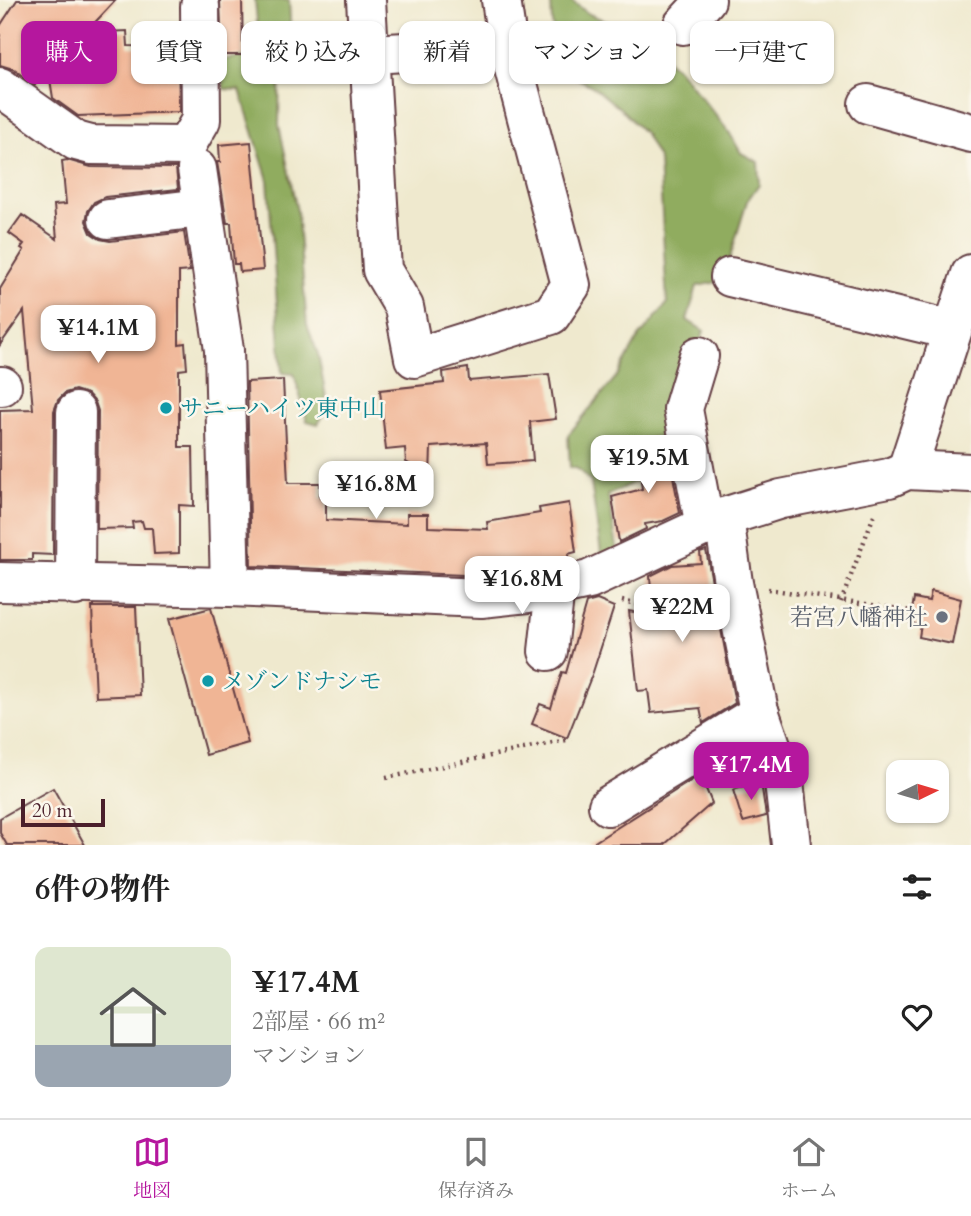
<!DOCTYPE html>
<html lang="ja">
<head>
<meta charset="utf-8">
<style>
  :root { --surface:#fff; --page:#f6f6f6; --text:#222; --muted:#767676; --line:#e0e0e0; --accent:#b5179e }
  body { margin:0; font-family:Cardo,"Noto Serif JP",serif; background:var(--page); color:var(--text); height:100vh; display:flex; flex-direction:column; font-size:26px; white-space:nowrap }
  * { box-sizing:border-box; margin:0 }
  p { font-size:23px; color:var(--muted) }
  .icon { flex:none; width:38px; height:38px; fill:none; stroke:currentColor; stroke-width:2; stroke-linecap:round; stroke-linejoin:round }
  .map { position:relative; height:845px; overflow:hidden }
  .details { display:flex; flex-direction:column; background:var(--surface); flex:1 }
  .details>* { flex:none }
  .guide { position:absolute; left:21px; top:21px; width:929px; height:63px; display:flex; gap:14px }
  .needle { width:46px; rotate:85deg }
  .tools { position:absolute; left:886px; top:760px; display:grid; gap:14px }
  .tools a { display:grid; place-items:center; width:63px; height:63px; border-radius:14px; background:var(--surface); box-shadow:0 2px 5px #0004; font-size:35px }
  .scale { position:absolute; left:21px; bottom:18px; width:84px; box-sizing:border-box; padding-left:7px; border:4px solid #4a1f2b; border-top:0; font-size:19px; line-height:24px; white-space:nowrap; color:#4a1f2b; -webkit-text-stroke:5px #fbf7ec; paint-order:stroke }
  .price { position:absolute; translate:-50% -60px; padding:0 16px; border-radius:14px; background:#fff; color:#222; font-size:23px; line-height:46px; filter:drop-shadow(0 2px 4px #0008) }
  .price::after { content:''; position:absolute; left:50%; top:42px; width:21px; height:16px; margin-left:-10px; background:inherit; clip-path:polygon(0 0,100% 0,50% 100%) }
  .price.on { background:var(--accent); color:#fff }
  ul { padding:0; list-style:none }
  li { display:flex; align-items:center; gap:21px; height:175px; padding:0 35px }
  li+li { border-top:2px solid var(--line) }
  li span { display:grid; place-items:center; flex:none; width:196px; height:140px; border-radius:14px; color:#555 }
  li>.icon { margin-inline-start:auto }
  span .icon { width:84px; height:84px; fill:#fffc; stroke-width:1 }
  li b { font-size:30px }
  h2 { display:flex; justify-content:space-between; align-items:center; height:84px; padding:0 35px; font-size:30px }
  .tag { padding:0 24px; border-radius:14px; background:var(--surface); box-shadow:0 2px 5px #0004; font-size:24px; line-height:63px }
  .tag.on { background:var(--accent); color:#fff }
  .dock { display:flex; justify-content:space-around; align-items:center; height:98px; border-top:2px solid var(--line); background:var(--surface); font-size:19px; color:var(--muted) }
  .dock a { display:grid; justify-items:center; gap:4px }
  .dock .on { color:var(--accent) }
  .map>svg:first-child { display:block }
  .forest { fill:#90ac5e; stroke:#6d6644; stroke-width:2 }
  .building { fill:#f0b595 }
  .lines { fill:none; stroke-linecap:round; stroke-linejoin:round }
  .minor-casing { stroke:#633d43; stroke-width:42 }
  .path { stroke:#633d43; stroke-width:4.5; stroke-dasharray:2 5; stroke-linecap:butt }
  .minor { stroke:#fff; stroke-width:38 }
  .culture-dot { fill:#0f9aa8; stroke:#fbf7ec; stroke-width:2.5 }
  .worship-dot { fill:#6b7280; stroke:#fbf7ec; stroke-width:2.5 }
  .labels { text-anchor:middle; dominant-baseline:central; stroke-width:5; stroke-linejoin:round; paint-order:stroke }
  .culture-label { font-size:23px; fill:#0d838f; stroke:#fbf7ec; text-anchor:start }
  .worship-label { font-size:23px; fill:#5b616d; stroke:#fbf7ec; text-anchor:end }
</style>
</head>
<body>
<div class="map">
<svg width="971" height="845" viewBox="0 0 971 845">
  <rect width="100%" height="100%" fill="#fbf7ec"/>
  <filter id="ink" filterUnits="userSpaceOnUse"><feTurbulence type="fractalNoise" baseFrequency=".0143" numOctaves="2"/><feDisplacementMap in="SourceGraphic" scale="14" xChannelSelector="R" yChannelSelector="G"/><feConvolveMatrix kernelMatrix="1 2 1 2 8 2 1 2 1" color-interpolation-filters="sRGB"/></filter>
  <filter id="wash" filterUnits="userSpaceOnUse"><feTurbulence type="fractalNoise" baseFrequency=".00686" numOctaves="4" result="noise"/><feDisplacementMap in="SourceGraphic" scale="28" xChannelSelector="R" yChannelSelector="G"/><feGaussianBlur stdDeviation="1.57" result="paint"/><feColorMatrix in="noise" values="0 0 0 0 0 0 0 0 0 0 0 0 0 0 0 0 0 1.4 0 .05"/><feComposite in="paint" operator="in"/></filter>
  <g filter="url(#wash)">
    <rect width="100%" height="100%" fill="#efe9ce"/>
    <!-- forest -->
    <g class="forest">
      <path d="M255 0H289L291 37 280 52 279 125 297 211 307 325 318 354 328 408 318 424 307 421 294 374 282 373 268 180 240 90 224 89 220 60 260 54Z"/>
      <path d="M551 0H570L589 14 633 32 678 69 729 132 741 153 758 162 759 184 747 201 723 281 697 286 687 320 704 331 668 435 642 439 645 477 608 495 618 553 602 560 591 482 578 469 570 467 568 435 617 376 639 337 667 304 659 160 645 134 622 110 592 86 569 74 552 24Z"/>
    </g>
    <g id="blocks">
      <!-- building -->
      <g class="building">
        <path d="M17 0H116L85 33 127 31 128 46 178 47 179 112 78 116 53 98 48 67 35 85 13 69 0 65V26Z"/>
        <path d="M220 0H242L243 55H222Z"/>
        <path d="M251 142 263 270 240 272 239 264H234L231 223H227L217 162H220L219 145Z"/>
        <path d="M67 160 91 167 176 168 178 189 105 197 94 202 88 211 86 221 91 233 100 239 110 241 184 232 190 271 179 272V344L185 343 187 369 179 370V447H193L194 506 179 505V553L154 554 152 528H144L142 521 132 522 133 528 97 529 98 411 95 402 88 394 75 390 65 393 58 400 54 411 53 555 32 554V560H0V410L33 409 24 311 0 345V289L24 250 21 248 24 244 9 233 22 215 57 239 54 205 66 204 62 161Z"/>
        <path d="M468 368 469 381 549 374 556 419 530 422 533 461 488 464 486 443 431 447 430 476 406 462 405 448 386 450 380 390 444 383 443 372Z"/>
        <path d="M283 380 288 483H320V498H326V520L407 524V514H428V527L488 529 487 522 540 513 539 508 569 503 576 552 568 554 569 562 484 576V572L464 575 251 566 247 382Z"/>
        <path d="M666 439 680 513 663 521 645 524 646 529 619 542 612 497 642 489 641 481 648 480 644 442Z"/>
        <path d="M706 550 735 703 703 723 700 708 651 713 648 690 638 691 629 611 653 616 650 576 672 565 701 563 700 552Z"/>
        <path d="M931 591 961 599 952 644 919 637 921 625 910 623 914 598 929 601Z"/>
        <path d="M597 600 614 607 593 672 567 738 532 724 540 704 551 708 562 672 566 673 586 603Z"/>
        <path d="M92 607H136L140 695 96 697Z"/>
        <path d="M211 608 248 743 206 755 169 619Z"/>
        <path d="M700 775 712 803 664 845H590Z"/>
        <path d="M761 782 766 816 743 822 733 790Z"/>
        <path d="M53 788 85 845H7L0 833V818Z"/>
      </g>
    </g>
  </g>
  <g filter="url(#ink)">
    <use href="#blocks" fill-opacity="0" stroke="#633d43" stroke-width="2"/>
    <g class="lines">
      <defs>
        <g id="minor">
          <path d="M366 0 382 270 404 307 414 358 551 315 571 285 508 46 501 0"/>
          <path d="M683 25 706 0"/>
          <path d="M371 54 508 46"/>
          <path d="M0 87 76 141 91 145 186 146 201 120 200 6"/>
          <path d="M868 104 971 133"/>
          <path d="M197 169 224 350 230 587"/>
          <path d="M108 219 202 208"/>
          <path d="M730 277 951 330"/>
          <path d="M699 356 683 409 705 527"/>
          <path d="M0 386H2"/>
          <path d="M907 470 971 274"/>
          <path d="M724 517 733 583 759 711 784 782 791 845"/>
          <path d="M0 582 230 587 481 598 528 593 589 580 724 517 781 499 889 478 907 470 971 473"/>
          <path d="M75 586 76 412"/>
          <path d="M548 651 555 588"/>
          <path d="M608 806 760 713"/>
        </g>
      </defs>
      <!-- minor casing -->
      <use href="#minor" class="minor-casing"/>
      <!-- path -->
      <g class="path">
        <path d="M768 589 912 611"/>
        <path d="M622 601 706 619"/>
        <path d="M841 602 874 515"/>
        <path d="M386 778 571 739"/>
      </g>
      <!-- minor -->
      <use href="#minor" class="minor"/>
    </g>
  </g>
  <!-- markers -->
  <g class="culture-dot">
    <circle cx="166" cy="408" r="7"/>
    <circle cx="208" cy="681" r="7"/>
  </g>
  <circle class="worship-dot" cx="942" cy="617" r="7"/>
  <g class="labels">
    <!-- culture labels -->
    <g class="culture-label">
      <text x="180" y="408">サニーハイツ東中山</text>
      <text x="222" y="681">メゾンドナシモ</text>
    </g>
    <!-- worship labels -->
    <g class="worship-label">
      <text x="928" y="617">若宮八幡神社</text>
    </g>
  </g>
</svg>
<div class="tools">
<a><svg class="needle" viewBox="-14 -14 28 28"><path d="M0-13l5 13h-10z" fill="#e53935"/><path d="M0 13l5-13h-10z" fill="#767676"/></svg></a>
</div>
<div class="scale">20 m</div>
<b class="price" style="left:98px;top:365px">¥14.1M</b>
<b class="price" style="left:648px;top:495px">¥19.5M</b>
<b class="price" style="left:376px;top:521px">¥16.8M</b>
<b class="price" style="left:522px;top:616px">¥16.8M</b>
<b class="price" style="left:682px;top:644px">¥22M</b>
<b class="price on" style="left:751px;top:802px">¥17.4M</b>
<div class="guide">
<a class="tag on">購入</a>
<a class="tag">賃貸</a>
<a class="tag">絞り込み</a>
<a class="tag">新着</a>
<a class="tag">マンション</a>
<a class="tag">一戸建て</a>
</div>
</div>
<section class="details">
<h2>6件の物件<svg class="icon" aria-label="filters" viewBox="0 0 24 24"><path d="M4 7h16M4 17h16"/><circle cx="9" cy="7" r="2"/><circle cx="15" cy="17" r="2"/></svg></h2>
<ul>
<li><span style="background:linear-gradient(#dfe7d0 70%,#9aa5b1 0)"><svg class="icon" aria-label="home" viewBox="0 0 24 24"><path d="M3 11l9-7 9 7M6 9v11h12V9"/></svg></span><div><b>¥17.4M</b><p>2部屋 · 66 m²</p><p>マンション</p></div><svg class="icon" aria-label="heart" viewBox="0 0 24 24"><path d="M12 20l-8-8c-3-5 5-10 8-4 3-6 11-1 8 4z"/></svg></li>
</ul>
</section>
<nav class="dock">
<a class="on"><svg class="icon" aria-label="map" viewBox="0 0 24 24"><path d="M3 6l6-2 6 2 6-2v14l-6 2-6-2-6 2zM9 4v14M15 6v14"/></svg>地図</a>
<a><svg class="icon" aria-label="saved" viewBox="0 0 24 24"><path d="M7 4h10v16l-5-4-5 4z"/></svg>保存済み</a>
<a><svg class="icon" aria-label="home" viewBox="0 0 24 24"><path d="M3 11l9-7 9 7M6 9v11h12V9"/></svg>ホーム</a>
</nav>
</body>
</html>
